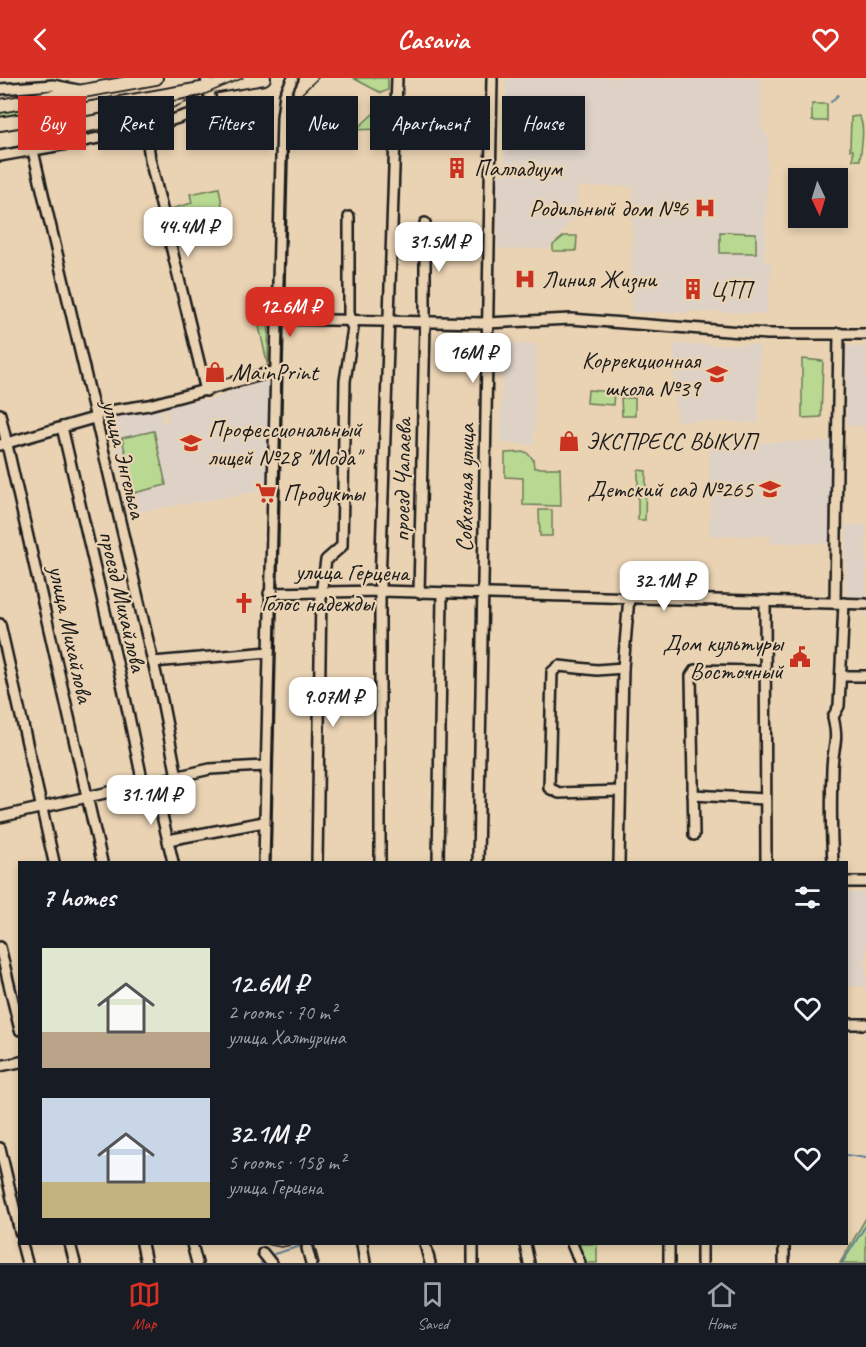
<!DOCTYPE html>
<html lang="en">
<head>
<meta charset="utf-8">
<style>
  :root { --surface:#171b24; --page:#242831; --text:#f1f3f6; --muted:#9ea1a6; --line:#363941; --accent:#d93025 }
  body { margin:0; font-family:Caveat,sans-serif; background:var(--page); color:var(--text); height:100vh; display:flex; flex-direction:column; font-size:22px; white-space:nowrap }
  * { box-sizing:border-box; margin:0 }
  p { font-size:20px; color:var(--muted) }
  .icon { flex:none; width:33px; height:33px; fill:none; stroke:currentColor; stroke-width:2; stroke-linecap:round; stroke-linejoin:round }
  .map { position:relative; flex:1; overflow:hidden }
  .panel { position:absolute; left:18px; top:783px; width:830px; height:384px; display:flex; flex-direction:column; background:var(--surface); border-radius:0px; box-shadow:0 3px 9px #0003 }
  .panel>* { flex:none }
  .banner { position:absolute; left:18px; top:18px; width:831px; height:54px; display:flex; gap:12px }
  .needle { width:39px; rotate:176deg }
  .fabs { position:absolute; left:788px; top:90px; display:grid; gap:12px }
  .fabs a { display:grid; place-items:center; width:60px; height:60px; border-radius:0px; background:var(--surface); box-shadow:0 3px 9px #0003; font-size:30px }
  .price { position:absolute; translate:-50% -51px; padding:0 14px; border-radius:12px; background:#fff; color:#222; font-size:20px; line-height:39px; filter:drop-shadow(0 2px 3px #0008) }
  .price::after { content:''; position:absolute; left:50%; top:36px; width:18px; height:14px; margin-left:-9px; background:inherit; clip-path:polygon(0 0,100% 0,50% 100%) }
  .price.on { background:var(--accent); color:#fff }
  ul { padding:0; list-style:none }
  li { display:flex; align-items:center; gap:18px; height:150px; padding:0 24px }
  li span { display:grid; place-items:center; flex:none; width:168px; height:120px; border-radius:0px; color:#555 }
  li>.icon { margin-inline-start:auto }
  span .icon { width:72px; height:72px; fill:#fffc; stroke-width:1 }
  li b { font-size:26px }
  h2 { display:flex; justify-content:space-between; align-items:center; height:72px; padding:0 24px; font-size:26px }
  .chip { padding:0 21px; border-radius:0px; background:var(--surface); box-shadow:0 3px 9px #0003; font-size:21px; line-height:54px }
  .chip.on { background:var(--accent); color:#fff }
  header { display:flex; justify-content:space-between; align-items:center; height:78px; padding:0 24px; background:var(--accent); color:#fff; font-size:27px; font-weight:700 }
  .dock { display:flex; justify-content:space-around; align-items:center; height:84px; border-top:2px solid var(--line); background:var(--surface); font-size:16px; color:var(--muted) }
  .dock a { display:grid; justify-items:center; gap:3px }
  .dock .on { color:var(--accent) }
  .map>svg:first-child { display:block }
  .built { fill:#ded2c7 }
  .green { fill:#b9d992; stroke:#6a7a57; stroke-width:1.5 }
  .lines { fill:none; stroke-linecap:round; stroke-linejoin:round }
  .stream { stroke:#5f7e97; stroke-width:2 }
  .minor-casing { stroke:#1c1c1c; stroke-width:14 }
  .major-casing { stroke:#1c1c1c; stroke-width:16 }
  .minor { stroke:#ead3b3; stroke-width:9 }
  .major { stroke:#ead3b3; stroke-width:12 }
  .tram { stroke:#1c1c1c; stroke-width:1.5 }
  .labels { text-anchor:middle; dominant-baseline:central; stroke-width:4.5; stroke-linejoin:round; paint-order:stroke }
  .poi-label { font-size:24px; fill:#1c1c1c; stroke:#ead3b3; text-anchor:start }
  .street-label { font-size:24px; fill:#1c1c1c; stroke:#ead3b3 }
</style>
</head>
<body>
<header><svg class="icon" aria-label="back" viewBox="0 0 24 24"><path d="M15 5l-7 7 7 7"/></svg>Casavia<svg class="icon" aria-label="heart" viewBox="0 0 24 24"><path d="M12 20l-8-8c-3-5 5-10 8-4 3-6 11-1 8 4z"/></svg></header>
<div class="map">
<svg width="866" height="1185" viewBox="0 0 866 1185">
  <rect width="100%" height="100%" fill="#ead3b3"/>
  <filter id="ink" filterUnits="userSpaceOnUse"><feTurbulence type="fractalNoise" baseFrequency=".0167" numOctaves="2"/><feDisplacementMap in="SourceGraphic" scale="12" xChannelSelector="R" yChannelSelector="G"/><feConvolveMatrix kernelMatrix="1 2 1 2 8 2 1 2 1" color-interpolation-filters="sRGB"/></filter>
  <g filter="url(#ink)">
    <!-- built -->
    <g class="built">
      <path d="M506 0H761L762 51 768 59 765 184 772 185 767 236 715 234 631 235 633 108 577 109 578 142H569L568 148 549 171H498V98L504 97Z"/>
      <path d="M503 265 537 266 534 367 500 365Z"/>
      <path d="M674 266 760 267 759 345 677 343 676 325 674 324Z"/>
      <path d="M846 268 866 269V348H846Z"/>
      <path d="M272 298 269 412 130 435 106 340 160 328 164 345 168 344 165 327 218 320 235 311 251 308Z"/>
      <path d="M831 363 830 465H771L770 458H710V365Z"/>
      <rect x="846" y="447" width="20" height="71"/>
      <path d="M846 814 866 815V909L846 908Z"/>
    </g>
    <!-- green -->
    <g class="green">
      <path d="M353 0H388V12L381 15Z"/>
      <path d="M76 22 78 29 0 42V34Z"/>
      <path d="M385 25 388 27 387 51 343 52V42L360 48Z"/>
      <rect x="812" y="26" width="15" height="17"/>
      <path d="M859 38C866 49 861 70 860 82H853V72H850L851 39Z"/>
      <path d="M219 110 226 149 200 156 197 146 176 151 171 131 192 125 190 116Z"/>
      <path d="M720 154 756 155V175H720Z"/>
      <path d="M564 158H577L576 173H553V167Z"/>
      <path d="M269 219 268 289 253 221Z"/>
      <path d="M802 281 823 283 821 339 802 340Z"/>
      <path d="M588 312 614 314 613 327 587 325Z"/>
      <path d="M621 320H635V338H622Z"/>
      <path d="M154 353 166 407 134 415 122 360Z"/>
      <path d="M526 374 533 381 534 390H560L561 428 523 427V400L505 399V375Z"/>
      <path d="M638 392 646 393 645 442H638Z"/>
      <path d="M539 432H552V458H540Z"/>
      <path d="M866 1140V1185H840Z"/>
      <path d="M575 1166H597V1185H584Z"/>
    </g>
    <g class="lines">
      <!-- stream -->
      <g class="stream">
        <path d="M831 24 838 17"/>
        <path d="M846 1077 866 1080"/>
        <path d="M274 1176 301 1168"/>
        <path d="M261 1185 263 1184"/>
        <path d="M842 1185 866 1147"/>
      </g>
      <defs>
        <g id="minor">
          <path d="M0 11 53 7 78 12"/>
          <path d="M146 51 150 81 206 313"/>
          <path d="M33 73 162 622 177 699"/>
          <path d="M0 78C72 65 144 55 212 28L206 0"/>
          <path d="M276 241 487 245 571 241 767 256H866"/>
          <path d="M0 336 102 784"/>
          <path d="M62 349 123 610 143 706"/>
          <path d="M0 367 94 340 102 334 149 327 276 293"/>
          <path d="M269 515 381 513 866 526"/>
          <path d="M419 515 425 245V145"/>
          <path d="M765 523 766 784"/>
          <path d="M835 524 839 255"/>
          <path d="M0 546 54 784"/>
          <path d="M153 584 269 574"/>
          <path d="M841 598H866"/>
          <path d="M154 704 173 784"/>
          <path d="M620 713 559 715 549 710 552 594 559 588 597 592 623 590"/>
          <path d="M693 717 765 721"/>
          <path d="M0 739 210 691 265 688"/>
          <path d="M694 757 691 598 695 592 765 593"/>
          <path d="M168 762 264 744"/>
          <path d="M264 784 282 39 285 16 293 0"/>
          <path d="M317 784 321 515 326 482 342 468 345 303 353 250 349 242V139"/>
          <path d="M380 784V506L397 0"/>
          <path d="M438 784 442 516"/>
          <path d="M478 784 492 0"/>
          <path d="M619 784 623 590 629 519"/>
          <path d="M833 784C831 753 831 722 832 690 833 666 839 665 833 639L839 628 844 525"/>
          <path d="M846 804H866"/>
          <path d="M0 869 20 952"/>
          <path d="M846 946H866"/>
          <path d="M0 988 20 984"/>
          <path d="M0 1070 20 1154"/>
          <path d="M22 1166 27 1185"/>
          <path d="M70 1166 75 1185"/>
          <path d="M142 1166 146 1185"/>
          <path d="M192 1166 197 1185"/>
          <path d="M362 1166 365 1185"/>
          <path d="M425 1166 430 1185"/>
          <path d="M525 1166 529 1185"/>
          <path d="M572 1166 580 1185"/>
          <path d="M784 1166V1185"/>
          <path d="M307 1170 311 1185"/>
          <path d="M263 1175 271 1185"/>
          <path d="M473 1185V1166"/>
          <path d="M669 1185V1166"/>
          <path d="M702 1185V1166"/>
        </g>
        <g id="major">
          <path d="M0 28 156 0"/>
          <path d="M0 46 264 0"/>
        </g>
      </defs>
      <!-- minor casing -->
      <use href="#minor" class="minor-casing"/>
      <!-- major casing -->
      <use href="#major" class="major-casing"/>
      <!-- minor -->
      <use href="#minor" class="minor"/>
      <!-- major -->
      <use href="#major" class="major"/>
      <!-- tram -->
      <g class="tram">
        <path d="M0 72 142 43 243 0"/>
        <path d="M271 784 289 43 297 20 318 0"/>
        <path d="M267 1166 281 1169 296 1166"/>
        <path d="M314 1166 319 1185"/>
      </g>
    </g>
  </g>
  <!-- icons -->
  <defs>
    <symbol id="building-bare" viewBox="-9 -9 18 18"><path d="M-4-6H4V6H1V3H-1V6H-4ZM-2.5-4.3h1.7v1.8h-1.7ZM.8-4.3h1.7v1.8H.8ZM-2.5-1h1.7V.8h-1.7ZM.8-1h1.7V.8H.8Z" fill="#c8321e" stroke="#ead3b3" stroke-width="2.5" paint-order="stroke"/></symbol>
    <symbol id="hospital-bare" viewBox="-9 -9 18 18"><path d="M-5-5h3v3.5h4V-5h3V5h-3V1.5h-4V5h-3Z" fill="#c8321e" stroke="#ead3b3" stroke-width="2.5" paint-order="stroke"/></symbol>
    <symbol id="shop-bare" viewBox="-9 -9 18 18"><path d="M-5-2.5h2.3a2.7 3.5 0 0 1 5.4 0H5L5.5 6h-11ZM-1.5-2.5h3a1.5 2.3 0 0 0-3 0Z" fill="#c8321e" stroke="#ead3b3" stroke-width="2.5" paint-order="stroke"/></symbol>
    <symbol id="school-bare" viewBox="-9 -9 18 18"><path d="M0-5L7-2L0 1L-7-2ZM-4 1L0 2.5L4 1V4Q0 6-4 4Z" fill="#c8321e" stroke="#ead3b3" stroke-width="2.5" paint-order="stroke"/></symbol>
    <symbol id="university-bare" viewBox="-9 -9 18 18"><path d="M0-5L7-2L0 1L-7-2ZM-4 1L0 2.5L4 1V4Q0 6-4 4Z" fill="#c8321e" stroke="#ead3b3" stroke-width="2.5" paint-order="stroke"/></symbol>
    <symbol id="supermarket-bare" viewBox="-9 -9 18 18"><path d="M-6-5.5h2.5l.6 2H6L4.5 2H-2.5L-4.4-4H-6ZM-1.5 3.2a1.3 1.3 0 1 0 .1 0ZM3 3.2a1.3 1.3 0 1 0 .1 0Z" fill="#c8321e" stroke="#ead3b3" stroke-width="2.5" paint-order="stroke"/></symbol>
    <symbol id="church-bare" viewBox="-9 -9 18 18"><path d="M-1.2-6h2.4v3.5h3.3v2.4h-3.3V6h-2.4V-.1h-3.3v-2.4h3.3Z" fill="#c8321e" stroke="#ead3b3" stroke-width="2.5" paint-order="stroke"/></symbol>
    <symbol id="civic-bare" viewBox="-9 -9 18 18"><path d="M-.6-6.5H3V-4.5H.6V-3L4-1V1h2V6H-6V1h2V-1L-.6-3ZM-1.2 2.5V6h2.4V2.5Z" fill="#c8321e" stroke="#ead3b3" stroke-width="2.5" paint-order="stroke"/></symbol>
  </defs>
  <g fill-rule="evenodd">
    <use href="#building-bare" x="442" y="75" width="30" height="30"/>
    <use href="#hospital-bare" x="690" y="115" width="30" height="30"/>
    <use href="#hospital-bare" x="510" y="186" width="30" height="30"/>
    <use href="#building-bare" x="678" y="196" width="30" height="30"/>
    <use href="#shop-bare" x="200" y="279" width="30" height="30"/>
    <use href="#school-bare" x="702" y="281" width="30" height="30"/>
    <use href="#shop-bare" x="554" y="348" width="30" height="30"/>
    <use href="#university-bare" x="176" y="350" width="30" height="30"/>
    <use href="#school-bare" x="755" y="396" width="30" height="30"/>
    <use href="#supermarket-bare" x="251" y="400" width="30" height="30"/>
    <use href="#church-bare" x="229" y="510" width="30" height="30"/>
    <use href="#civic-bare" x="785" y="564" width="30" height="30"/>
  </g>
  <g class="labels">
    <!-- poi labels -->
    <g class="poi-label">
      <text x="474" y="90">Палладиум</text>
      <text x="688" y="130" text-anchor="end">Родильный дом №6</text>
      <text x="542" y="201">Линия Жизни</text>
      <text x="710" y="211">ЦТП</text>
      <text x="700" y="282" text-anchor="end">Коррекционная<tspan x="700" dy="28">школа №39</tspan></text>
      <text x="232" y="294">MainPrint</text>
      <text x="208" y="351">Профессиональный<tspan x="208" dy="28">лицей №28 "Мода"</tspan></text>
      <text x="586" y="363">ЭКСПРЕСС ВЫКУП</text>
      <text x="753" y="411" text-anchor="end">Детский сад №265</text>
      <text x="283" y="415">Продукты</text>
      <text x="261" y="525">Голос надежды</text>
      <text x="783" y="565" text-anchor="end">Дом культуры<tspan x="783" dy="28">Восточный</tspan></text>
    </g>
    <!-- street labels -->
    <g class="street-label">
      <text transform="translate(124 381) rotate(76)">улица Энгельса</text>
      <text transform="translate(402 402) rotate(-89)">проезд Чапаева</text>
      <text transform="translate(465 410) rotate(-89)">Совхозная улица</text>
      <text transform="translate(352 494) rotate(1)">улица Герцена</text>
      <text transform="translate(123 523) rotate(77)">проезд Михайлова</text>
      <text transform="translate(71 556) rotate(78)">улица Михайлова</text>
    </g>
  </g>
</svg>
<div class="fabs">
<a><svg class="needle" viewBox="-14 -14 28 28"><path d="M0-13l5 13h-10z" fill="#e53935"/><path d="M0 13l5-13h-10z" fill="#9ea1a6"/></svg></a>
</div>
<b class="price" style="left:188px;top:180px">44.4M ₽</b>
<b class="price" style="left:439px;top:195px">31.5M ₽</b>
<b class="price on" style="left:290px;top:260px">12.6M ₽</b>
<b class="price" style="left:473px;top:306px">16M ₽</b>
<b class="price" style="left:664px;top:534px">32.1M ₽</b>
<b class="price" style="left:333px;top:650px">9.07M ₽</b>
<b class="price" style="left:151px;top:748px">31.1M ₽</b>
<div class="banner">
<a class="chip on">Buy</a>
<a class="chip">Rent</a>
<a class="chip">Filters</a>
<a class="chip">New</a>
<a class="chip">Apartment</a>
<a class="chip">House</a>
</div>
<section class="panel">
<h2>7 homes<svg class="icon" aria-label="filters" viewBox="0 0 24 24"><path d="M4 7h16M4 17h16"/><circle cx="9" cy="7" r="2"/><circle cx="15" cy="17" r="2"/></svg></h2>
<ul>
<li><span style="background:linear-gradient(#dfe7d0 70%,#b9a48a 0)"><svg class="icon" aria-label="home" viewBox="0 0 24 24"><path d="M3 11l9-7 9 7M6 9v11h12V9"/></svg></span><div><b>12.6M ₽</b><p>2 rooms · 70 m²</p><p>улица Халтурина</p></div><svg class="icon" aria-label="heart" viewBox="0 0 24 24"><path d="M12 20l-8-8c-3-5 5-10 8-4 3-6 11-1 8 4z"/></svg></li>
<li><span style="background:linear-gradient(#c9d6e8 70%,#c2b280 0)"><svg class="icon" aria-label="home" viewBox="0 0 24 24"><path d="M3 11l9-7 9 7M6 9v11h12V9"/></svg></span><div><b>32.1M ₽</b><p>5 rooms · 158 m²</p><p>улица Герцена</p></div><svg class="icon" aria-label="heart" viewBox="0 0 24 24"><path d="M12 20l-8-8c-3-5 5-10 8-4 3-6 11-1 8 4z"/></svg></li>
</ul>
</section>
</div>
<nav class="dock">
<a class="on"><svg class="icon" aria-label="map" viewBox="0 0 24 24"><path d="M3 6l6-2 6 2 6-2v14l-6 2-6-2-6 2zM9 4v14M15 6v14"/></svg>Map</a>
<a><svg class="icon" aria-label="saved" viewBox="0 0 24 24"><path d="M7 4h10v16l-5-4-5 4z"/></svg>Saved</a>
<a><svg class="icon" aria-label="home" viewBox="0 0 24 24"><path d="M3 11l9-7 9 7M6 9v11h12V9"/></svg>Home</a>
</nav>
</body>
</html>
